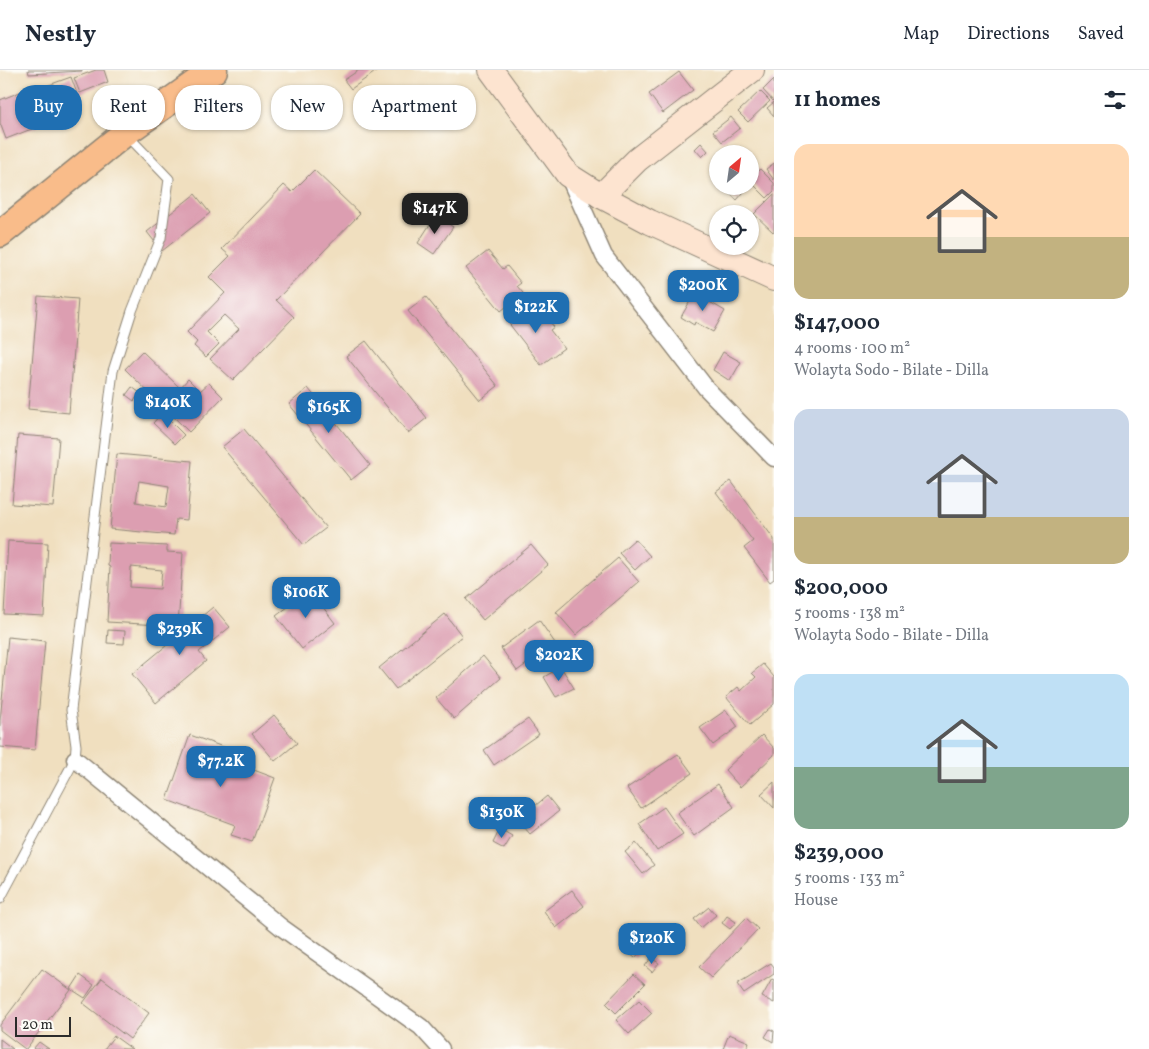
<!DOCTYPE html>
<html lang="en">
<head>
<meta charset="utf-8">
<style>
  :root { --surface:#fff; --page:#f2f2f3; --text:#1f2937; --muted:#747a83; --line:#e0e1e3; --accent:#1f6fb2 }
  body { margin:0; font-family:Vollkorn,serif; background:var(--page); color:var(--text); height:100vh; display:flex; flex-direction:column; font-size:19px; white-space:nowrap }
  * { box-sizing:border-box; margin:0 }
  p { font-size:16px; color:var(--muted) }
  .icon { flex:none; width:28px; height:28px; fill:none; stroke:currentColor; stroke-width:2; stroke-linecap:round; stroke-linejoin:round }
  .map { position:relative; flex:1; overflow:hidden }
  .sheet { display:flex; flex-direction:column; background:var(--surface); width:375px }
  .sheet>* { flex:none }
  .banner { position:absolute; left:15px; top:15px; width:475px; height:45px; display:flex; gap:10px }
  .needle { width:32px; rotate:29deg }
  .tools { position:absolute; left:709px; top:75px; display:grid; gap:10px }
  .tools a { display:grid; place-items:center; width:50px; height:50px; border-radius:50%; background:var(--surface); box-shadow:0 1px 4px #0004; font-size:25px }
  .scale { position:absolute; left:15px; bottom:12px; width:56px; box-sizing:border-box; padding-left:5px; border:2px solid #2b2b2b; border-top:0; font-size:14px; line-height:18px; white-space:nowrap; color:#2b2b2b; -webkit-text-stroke:4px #fdfcf7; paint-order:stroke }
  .price { position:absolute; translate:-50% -42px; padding:0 11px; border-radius:10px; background:var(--accent); color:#fff; font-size:16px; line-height:32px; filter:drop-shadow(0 1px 2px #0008) }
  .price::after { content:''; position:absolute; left:50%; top:30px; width:15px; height:11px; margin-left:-8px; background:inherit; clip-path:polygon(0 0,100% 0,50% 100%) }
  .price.on { background:#222; color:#fff }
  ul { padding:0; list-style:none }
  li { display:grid; align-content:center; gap:10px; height:265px; padding:0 20px }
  li span { display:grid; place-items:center; height:155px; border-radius:15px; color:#555 }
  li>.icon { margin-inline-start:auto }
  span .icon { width:90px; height:90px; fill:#fffc; stroke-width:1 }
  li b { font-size:21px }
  h2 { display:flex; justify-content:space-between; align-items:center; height:60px; padding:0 20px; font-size:21px }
  .chip { padding:0 18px; border-radius:20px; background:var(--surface); box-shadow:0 1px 4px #0004; font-size:18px; line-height:45px }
  .chip.on { background:var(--accent); color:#fff }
  header { display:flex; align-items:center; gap:30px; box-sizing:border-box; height:70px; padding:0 25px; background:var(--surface); border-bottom:1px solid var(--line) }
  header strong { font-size:24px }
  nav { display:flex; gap:28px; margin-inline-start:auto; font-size:18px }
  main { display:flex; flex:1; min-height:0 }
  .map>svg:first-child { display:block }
  .building { fill:#dc9eb1; fill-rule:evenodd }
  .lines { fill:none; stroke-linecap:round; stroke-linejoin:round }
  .lane-casing { stroke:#8e8575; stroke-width:11 }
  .street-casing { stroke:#8e8575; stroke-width:19 }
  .secondary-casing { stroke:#8e8575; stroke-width:26 }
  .primary-casing { stroke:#8e8575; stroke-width:29 }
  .lane { stroke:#fff; stroke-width:9 }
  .street { stroke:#fff; stroke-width:16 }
  .secondary { stroke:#fde4d0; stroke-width:24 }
  .primary { stroke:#f9bc8a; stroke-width:26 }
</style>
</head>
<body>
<header>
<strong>Nestly</strong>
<nav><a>Map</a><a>Directions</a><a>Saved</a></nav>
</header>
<main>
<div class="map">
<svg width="774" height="979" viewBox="0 0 774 979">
  <rect width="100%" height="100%" fill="#fdfcf7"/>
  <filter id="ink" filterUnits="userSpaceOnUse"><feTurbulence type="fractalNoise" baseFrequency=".02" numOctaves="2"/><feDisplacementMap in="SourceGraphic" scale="10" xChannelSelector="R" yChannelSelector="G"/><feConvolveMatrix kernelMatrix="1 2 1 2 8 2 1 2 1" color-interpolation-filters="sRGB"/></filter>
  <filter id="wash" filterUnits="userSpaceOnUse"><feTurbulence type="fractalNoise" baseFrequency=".0096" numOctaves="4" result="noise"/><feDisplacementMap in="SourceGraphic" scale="20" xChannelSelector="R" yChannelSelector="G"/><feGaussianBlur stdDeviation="1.12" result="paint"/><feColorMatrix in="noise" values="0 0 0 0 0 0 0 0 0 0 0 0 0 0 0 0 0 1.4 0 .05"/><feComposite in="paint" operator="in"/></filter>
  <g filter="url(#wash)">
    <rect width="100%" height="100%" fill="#f0dfbf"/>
    <g id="blocks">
      <!-- building -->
      <g class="building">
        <path d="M28 0H82V1L29 4Z"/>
        <path d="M96 0H104L108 12 80 23 74 8Z"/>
        <path d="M359 0H378L351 19 344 10Z"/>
        <path d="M679 2 693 20 663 43 649 24Z"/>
        <path d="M71 7 79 29 40 43 32 21Z"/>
        <path d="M774 9V30L773 31 763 20Z"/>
        <path d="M25 20 39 56 6 69 0 53V30Z"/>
        <path d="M760 21 770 31 748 52 738 42Z"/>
        <path d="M774 32V46L767 38Z"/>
        <path d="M731 47 740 58 722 72 713 61Z"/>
        <path d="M701 73 708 81 702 87 695 79Z"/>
        <path d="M774 93V110L766 99Z"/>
        <path d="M760 99 774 113V121L767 128 750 111V108Z"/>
        <path d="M314 100 360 144 276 230 294 247 233 310 210 289 239 259 224 245 207 262 219 274 206 287 194 276 197 272 187 262 225 223 209 207 230 186 222 179 284 115 292 122Z"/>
        <path d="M725 116H749L737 130 723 118Z"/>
        <path d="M195 124 210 143 162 181 147 162Z"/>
        <path d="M774 124V161L773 162 754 144Z"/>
        <path d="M436 145 453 157 434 184 418 173Z"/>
        <path d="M488 181 503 199 507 196 521 213 517 216 523 223 501 241 466 198Z"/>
        <path d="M697 219 710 226 708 231 725 241 713 262 695 252 694 255 681 247Z"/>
        <path d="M38 226 78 229 69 343 28 339Z"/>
        <path d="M426 227 498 316 480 330 408 241Z"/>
        <path d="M529 234 537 243 541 240 554 257 550 260 564 278 541 295 507 251Z"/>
        <path d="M366 271 427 348 408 363 346 286Z"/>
        <path d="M142 281 180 318 188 309 200 321 209 313 223 327 189 362 125 299Z"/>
        <path d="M723 282 741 292 730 311 713 300Z"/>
        <path d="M132 317 140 323 134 331 126 325Z"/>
        <path d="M308 318 370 395 351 410 289 334Z"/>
        <path d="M162 343 184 365 175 374 153 353Z"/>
        <path d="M244 359 326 458 304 475 222 377Z"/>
        <path d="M18 365 59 368 53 437 12 434Z"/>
        <path d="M117 384 192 391 187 450 176 449 174 465 110 459ZM139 411 169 416 166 437 136 432Z"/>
        <path d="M731 411 774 469V509L770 512 744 478 753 471 716 422Z"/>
        <path d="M635 469 650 486 635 500 619 483Z"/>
        <path d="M8 471 48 473 44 546 4 544Z"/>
        <path d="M109 473 167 476V482L183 483 178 556 107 552 110 497 108 496ZM131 497 162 500 160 519 130 517Z"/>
        <path d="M531 475 548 495 483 550 466 529Z"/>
        <path d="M618 488 639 512 576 565 556 542Z"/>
        <path d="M310 520 335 553 302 579 276 546Z"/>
        <path d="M213 537 230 557 199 582 206 591 156 633 132 604Z"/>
        <path d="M445 544 462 566 396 619 379 598Z"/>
        <path d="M539 550 555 573 517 601 501 578Z"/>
        <path d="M108 560 125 561 124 574 107 573Z"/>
        <path d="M8 567 45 571 35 680 0 677V651Z"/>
        <path d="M483 586 501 608 454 649 436 628Z"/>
        <path d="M763 594 774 607V634L750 655 726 627 738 617 741 621 756 607 752 603Z"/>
        <path d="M561 597 574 618 556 627 544 607Z"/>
        <path d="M726 640 738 657 713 675 700 658Z"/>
        <path d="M274 645 297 673 275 691 252 664Z"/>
        <path d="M528 649 539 664 494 695 484 680Z"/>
        <path d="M190 665 226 678 222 688 275 708 252 772 231 765 235 755 167 730Z"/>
        <path d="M762 665 774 678V685L740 717 725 700Z"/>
        <path d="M678 684 692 703 641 738 627 718Z"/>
        <path d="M774 712V738L761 724Z"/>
        <path d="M718 714 734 737 694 766 677 743Z"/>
        <path d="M547 726 559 741 530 764 518 750Z"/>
        <path d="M664 737 683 764 657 781 639 754Z"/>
        <path d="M500 759 512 766 504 779 493 773Z"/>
        <path d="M636 773 654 795 643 804 625 782Z"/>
        <path d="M572 820 584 836 556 858 544 841Z"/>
        <path d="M709 837 716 845 701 858 694 849Z"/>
        <path d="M727 846 736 852 730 859 722 853Z"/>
        <path d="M746 848 758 859 711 908 699 897Z"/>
        <path d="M635 875 642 880 635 888 629 883Z"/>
        <path d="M651 888 659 893 652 902 645 896Z"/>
        <path d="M771 893 774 897V904L744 924 737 914Z"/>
        <path d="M42 899 71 920 26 979H25L0 960V955Z"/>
        <path d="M634 904 645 914 616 943 606 933Z"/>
        <path d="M80 905 94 915 85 928 71 919Z"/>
        <path d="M102 908 149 943 130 969 83 933Z"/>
        <path d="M772 909 774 910V933L762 927Z"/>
        <path d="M639 930 652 943 629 964 616 950Z"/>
        <path d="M770 959 774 961 773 972 765 967Z"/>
        <path d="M729 964 749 972 746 979H723Z"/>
        <path d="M114 966 132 979H104Z"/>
        <path d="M0 969 13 979H0Z"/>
        <path d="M39 972 49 979H33Z"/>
      </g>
    </g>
  </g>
  <g filter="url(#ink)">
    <use href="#blocks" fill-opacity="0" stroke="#8e8575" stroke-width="1"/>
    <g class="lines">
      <defs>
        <path id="lane" d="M0 829 75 689 76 676 71 640 113 301 132 241 161 168 169 109 127 65"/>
        <g id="street">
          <path d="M568 105 604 186 706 318 774 388"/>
          <path d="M75 689 281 857 421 957 441 979"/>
        </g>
        <g id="secondary">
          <path d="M491 0 568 105 601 126 650 152 774 209"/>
          <path d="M601 126 637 90 752 0"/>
        </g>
        <path id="primary" d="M0 164 125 63 214 0"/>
      </defs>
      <!-- lane casing -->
      <use href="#lane" class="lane-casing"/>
      <!-- street casing -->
      <use href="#street" class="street-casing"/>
      <!-- secondary casing -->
      <use href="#secondary" class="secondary-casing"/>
      <!-- primary casing -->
      <use href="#primary" class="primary-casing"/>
      <!-- lane -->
      <use href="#lane" class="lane"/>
      <!-- street -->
      <use href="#street" class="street"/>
      <!-- secondary -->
      <use href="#secondary" class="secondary"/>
      <!-- primary -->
      <use href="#primary" class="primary"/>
    </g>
  </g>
</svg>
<div class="tools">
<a><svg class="needle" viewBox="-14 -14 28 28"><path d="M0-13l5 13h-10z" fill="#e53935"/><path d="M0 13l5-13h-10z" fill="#747a83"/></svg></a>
<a><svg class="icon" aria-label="locate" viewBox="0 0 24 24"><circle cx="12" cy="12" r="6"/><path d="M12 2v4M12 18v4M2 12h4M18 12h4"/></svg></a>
</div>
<div class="scale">20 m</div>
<b class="price on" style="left:435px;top:165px">$147K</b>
<b class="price" style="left:703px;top:242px">$200K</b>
<b class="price" style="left:536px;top:264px">$122K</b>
<b class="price" style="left:168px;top:359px">$140K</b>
<b class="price" style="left:329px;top:364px">$165K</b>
<b class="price" style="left:306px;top:549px">$106K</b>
<b class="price" style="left:180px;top:586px">$239K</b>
<b class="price" style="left:559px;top:612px">$202K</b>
<b class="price" style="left:221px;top:718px">$77.2K</b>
<b class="price" style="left:502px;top:769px">$130K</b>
<b class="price" style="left:652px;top:895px">$120K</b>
<div class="banner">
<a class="chip on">Buy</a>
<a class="chip">Rent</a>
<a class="chip">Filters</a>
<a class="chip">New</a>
<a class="chip">Apartment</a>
</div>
</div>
<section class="sheet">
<h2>11 homes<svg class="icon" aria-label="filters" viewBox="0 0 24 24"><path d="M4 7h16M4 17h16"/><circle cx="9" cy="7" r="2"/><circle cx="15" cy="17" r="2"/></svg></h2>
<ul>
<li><span style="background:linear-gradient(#ffd9b3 60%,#c2b280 0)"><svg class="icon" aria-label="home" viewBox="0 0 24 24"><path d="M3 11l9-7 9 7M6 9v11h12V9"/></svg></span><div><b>$147,000</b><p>4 rooms · 100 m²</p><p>Wolayta Sodo - Bilate - Dilla</p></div></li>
<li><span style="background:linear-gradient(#c9d6e8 70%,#c2b280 0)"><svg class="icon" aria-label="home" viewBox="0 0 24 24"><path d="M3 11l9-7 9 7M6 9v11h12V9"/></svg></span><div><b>$200,000</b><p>5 rooms · 138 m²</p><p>Wolayta Sodo - Bilate - Dilla</p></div></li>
<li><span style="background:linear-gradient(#bfe0f5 60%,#7fa58c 0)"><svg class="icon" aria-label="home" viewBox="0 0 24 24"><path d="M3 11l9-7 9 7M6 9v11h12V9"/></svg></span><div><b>$239,000</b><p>5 rooms · 133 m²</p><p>House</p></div></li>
</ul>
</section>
</main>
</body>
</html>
